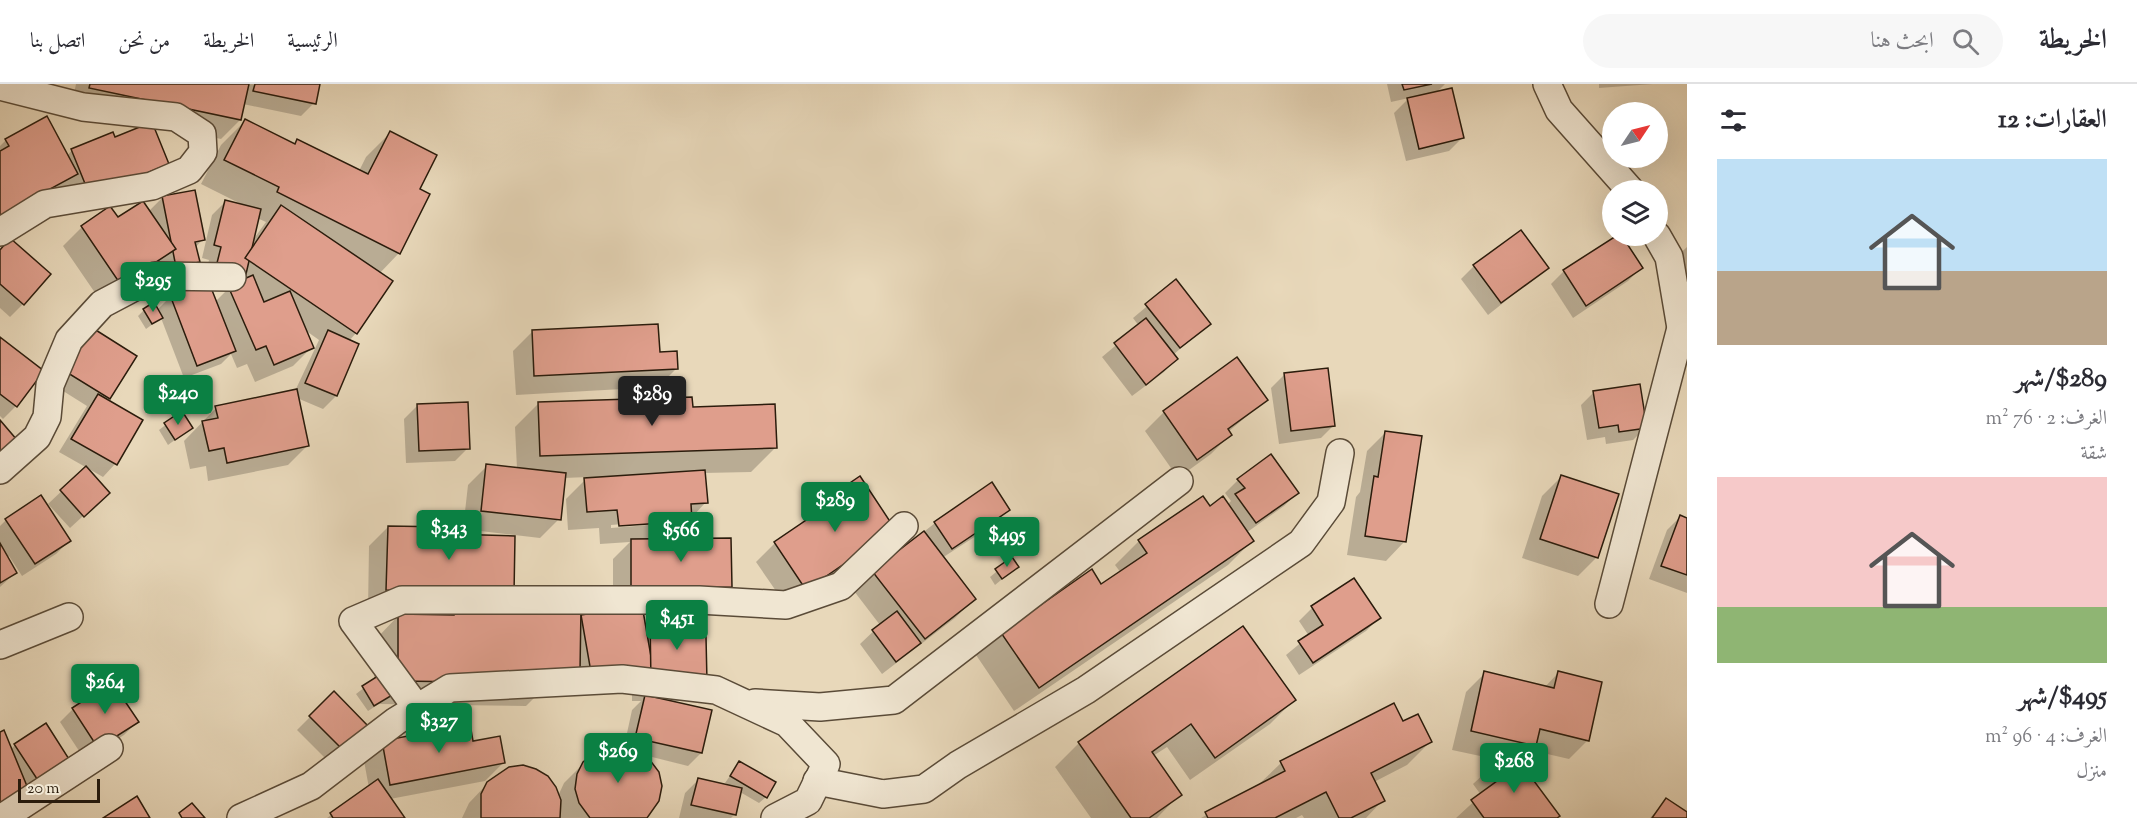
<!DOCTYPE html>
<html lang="ar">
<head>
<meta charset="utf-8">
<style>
  :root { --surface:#fff; --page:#f7f7f7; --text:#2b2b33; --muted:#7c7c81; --line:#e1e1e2; --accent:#0b8043 }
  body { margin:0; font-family:"Sorts Mill Goudy",Amiri,serif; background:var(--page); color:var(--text); direction:rtl; height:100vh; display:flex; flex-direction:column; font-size:22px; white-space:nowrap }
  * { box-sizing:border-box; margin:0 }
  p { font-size:20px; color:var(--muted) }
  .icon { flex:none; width:33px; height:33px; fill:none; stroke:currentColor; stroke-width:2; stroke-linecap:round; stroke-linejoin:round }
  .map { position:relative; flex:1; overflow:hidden; direction:ltr }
  .sheet { display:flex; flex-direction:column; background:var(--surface); width:450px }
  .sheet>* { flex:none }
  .needle { width:39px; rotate:55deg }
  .fabs { position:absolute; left:1602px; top:18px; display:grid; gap:12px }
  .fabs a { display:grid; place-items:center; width:66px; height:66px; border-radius:50%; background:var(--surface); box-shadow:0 6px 24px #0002; font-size:30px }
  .scale { position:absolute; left:18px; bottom:15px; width:82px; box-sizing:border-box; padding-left:6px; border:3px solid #2b1c0c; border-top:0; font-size:16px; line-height:21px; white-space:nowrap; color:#2b1c0c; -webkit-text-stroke:4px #f0e6d2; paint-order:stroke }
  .price { position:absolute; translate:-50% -51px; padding:0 14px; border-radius:6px; background:var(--accent); color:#fff; font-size:20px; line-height:39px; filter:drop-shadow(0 2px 3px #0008) }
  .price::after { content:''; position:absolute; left:50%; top:36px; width:18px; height:14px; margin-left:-9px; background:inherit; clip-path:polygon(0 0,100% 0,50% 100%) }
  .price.selected { background:#222; color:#fff }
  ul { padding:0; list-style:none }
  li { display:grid; align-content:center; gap:12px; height:318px; padding:0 30px }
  li span { display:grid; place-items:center; height:186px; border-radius:0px; color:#555 }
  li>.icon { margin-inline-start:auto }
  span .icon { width:108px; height:108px; fill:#fffc; stroke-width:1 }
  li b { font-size:26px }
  h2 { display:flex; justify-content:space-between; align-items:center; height:72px; padding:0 30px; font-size:26px }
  header { display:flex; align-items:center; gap:36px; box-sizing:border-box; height:84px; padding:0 30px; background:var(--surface); border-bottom:2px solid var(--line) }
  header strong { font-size:28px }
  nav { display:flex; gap:33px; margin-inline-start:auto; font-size:21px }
  .search { width:420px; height:54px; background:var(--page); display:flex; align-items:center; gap:15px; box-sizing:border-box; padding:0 21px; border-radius:33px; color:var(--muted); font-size:22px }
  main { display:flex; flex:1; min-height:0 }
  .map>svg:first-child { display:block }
  .shadow { fill:#0003; fill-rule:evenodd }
  .building { fill:#df9e8c; stroke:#2b1c0c; stroke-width:1.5 }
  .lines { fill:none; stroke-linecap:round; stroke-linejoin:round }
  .street-casing { stroke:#5a4b38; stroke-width:30 }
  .street { stroke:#f0e6d2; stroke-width:27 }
</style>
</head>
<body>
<header>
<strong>الخريطة</strong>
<div class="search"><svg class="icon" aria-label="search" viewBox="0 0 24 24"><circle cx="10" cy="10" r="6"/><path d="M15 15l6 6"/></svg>ابحث هنا</div>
<nav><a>الرئيسية</a><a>الخريطة</a><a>من نحن</a><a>اتصل بنا</a></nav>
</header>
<main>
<section class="sheet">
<h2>العقارات: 12<svg class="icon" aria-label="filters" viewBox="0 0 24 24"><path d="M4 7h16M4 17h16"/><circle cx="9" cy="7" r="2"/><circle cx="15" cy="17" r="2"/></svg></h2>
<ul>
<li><span style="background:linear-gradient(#bfe0f5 60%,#b9a48a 0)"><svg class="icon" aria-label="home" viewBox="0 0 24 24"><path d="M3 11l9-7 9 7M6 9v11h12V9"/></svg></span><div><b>$289/شهر</b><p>الغرف: 2 · 76 m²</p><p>شقة</p></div></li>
<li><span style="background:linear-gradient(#f6c9c9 70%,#8fb573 0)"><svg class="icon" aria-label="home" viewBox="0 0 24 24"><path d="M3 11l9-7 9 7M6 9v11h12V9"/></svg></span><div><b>$495/شهر</b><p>الغرف: 4 · 96 m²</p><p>منزل</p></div></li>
</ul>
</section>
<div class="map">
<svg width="1687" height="734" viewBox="0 0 1687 734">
  <rect width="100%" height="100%" fill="#e8d8ba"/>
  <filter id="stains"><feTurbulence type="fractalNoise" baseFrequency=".00333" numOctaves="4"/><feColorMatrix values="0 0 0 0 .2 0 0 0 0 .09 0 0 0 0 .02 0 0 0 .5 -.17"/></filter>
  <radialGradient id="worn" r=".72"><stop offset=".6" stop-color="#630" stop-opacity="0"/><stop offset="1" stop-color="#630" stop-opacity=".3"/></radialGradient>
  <!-- shadow -->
  <g class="shadow">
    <path d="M76 0H318L314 19 301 32 243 20 240 36 221 55 151 40 167 79 148 98 71 130 61 105 0 139V62L6 56 67 72 72 66 114 55 151 40 71 23Z"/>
    <path d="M1387 0H1445L1436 9 1462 54 1449 67 1406 77 1394 29 1409 14 1391 18Z"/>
    <path d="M1599 0H1653L1599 4Z"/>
    <path d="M245 37 294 61 298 57 359 87 366 73 390 49 418 105 399 169 379 190 356 249 349 257 357 260 336 312 323 325 297 314 307 362 288 381 208 397 206 382 190 385 184 357 216 324 295 307 319 256 305 246 312 263 293 282 255 298 247 280 237 284 231 270 221 280 184 294 161 234 146 245 138 232 144 226H157L171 212 215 218 231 202 204 195 209 176 202 174 212 131 225 118 243 121 201 100 221 61ZM257 134 266 138 253 156Z"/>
    <path d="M163 113 203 155 195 164 198 178 185 191 163 195 160 178 102 219 63 162 82 143 149 127Z"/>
    <path d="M1619 152 1641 184 1628 197 1573 234 1551 200 1564 187Z"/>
    <path d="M1687 163V219L1673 176Z"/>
    <path d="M0 167 23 220 10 233 0 224Z"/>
    <path d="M1474 182 1547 184 1488 231 1461 195Z"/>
    <path d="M1176 198 1209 240 1173 271 1176 275 1164 288 1132 312 1102 273 1139 242 1133 234Z"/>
    <path d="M532 248 658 269 677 284 658 303 516 311 513 267Z"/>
    <path d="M0 255 16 322 3 335 0 332Z"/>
    <path d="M78 258 135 273 106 317 141 337 115 380 103 393 59 368 87 322 52 300Z"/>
    <path d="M1237 276 1266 316 1228 348 1230 351 1211 370 1178 394 1145 347 1164 328Z"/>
    <path d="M1284 291 1334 341 1321 354 1279 360 1271 304Z"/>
    <path d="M1594 308 1646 343 1633 356 1606 360 1605 353 1587 356 1581 321Z"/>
    <path d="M539 319 691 324 775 364 751 388 704 389 706 418 671 456 731 502 712 521 641 522 644 540 650 534 695 554 705 598 686 617H669L701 669 688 682 644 671 658 716 646 734H559L558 731 557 734H462L469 719 488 699 558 712 564 699 593 670 617 661 624 663 632 626 641 617H632V602L573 612 570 595 538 610 526 622 379 620 368 627 356 610 374 596 375 556 398 532H447L452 527 368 525 369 462 388 443 447 452 513 509 579 535 632 524 613 522V475L630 458 600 460 599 444 568 446 566 415 588 393 564 394 559 435 540 454 463 445 468 401 487 382 517 385 515 343ZM676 436 673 439 611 444V441Z"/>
    <path d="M417 322 468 364 455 377 406 379 404 335Z"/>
    <path d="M181 329 191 344 168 361 159 346Z"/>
    <path d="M1386 348 1404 458 1386 477 1347 471 1356 413 1360 408 1367 367Z"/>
    <path d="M86 384 95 421 70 444 48 420Z"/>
    <path d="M1561 393 1597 473 1578 492 1522 474 1542 412Z"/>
    <path d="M1238 396 1297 409 1284 422 1246 449 1252 457 1228 481 1014 627 974 568 998 544 1101 502 1121 489 1115 481 1139 457 1209 424 1227 421 1231 417 1225 409Z"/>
    <path d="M813 426 874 463 787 523 756 478 775 459 795 446Z"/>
    <path d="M1008 426 996 439 942 474 974 515 955 534 882 590 860 560 880 541 854 507 873 488 935 439Z"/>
    <path d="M1680 433 1687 435V509L1649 495 1667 446Z"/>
    <path d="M6 436 69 457 56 470 22 492 9 472 7 474 15 489 0 503V442Z"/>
    <path d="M1012 475 1017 483 995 501 990 493Z"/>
    <path d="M1354 496 1379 534 1366 547 1299 591 1286 571 1309 552 1299 537 1312 524Z"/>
    <path d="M1485 589 1545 603 1558 589 1588 656 1569 675 1530 666 1518 678 1558 732 1556 734H1456L1481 711 1473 700 1499 676 1452 666 1466 608Z"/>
    <path d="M334 609 367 643 330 679 297 646Z"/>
    <path d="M1294 616 1270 640 1190 696 1167 663 1153 672 1180 710 1157 734H1091L1055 683 1079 659Z"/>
    <path d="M73 625 137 638 124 651 85 676 60 638Z"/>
    <path d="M1403 639 1430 658 1407 681 1374 698 1383 716 1366 734H1304L1302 731 1296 734H1201L1256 703 1281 679Z"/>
    <path d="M0 650 10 666 15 661 73 683 9 726Z"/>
    <path d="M383 658 472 659 504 678 485 697 390 715 404 734H327L369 704 364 677Z"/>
    <path d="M739 679 766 713 759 719 740 708 735 730 731 734H679L685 709 698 696 731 702 725 699Z"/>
    <path d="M1667 716 1687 730V734H1650Z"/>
  </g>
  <!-- building -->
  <g class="building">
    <path d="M90 0H249L241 36 89 4Z"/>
    <path d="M255 0H320L316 20 253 7Z"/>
    <path d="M1402 0H1432L1404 6Z"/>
    <path d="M1452 4 1464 54 1419 65 1407 14Z"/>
    <path d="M47 32 78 90 0 132V67L9 62 5 55Z"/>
    <path d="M245 35 295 60 297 55 368 90 390 47 437 71 420 105 430 110 400 170 277 108 279 103 224 76Z"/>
    <path d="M152 38 169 80 90 112 71 65 113 48 115 53Z"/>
    <path d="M195 106 205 156 195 158 200 178 176 183 162 112Z"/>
    <path d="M225 116 261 125 246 190 216 183 221 163 214 161Z"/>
    <path d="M143 117 176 165 121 201 81 142 110 122 118 133Z"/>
    <path d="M281 121 393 197 357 250 245 174Z"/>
    <path d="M1521 146 1549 184 1501 219 1473 181Z"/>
    <path d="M1616 152H1622L1643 184 1586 222 1563 186Z"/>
    <path d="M10 154 51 190 24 221 0 200V166Z"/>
    <path d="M253 191 264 218 290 207 314 264 274 281 266 262 256 266 228 202Z"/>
    <path d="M1176 195 1211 240 1180 264 1145 220Z"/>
    <path d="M208 196 236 267 197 282 170 211Z"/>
    <path d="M154 218 163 234 152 240 143 225Z"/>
    <path d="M1146 234 1178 275 1146 301 1114 259Z"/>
    <path d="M658 240 660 268 677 267 678 285 534 292 532 246Z"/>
    <path d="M91 243 137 272 110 315 63 286Z"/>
    <path d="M328 246 359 260 337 312 305 299Z"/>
    <path d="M0 253 44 287 17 323 0 310Z"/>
    <path d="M1237 273 1268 316 1228 345 1232 351 1197 376 1163 327Z"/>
    <path d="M1328 284 1335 342 1291 347 1284 289Z"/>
    <path d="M1640 300 1647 344 1619 348 1618 341 1599 344 1593 307Z"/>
    <path d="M297 305 309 362 227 379 224 364 209 367 202 337 218 334 215 322Z"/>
    <path d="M98 310 143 336 117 381 71 355Z"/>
    <path d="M692 313 693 323 775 320 777 364 540 372 538 318Z"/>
    <path d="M468 318 470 365 419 367 417 320Z"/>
    <path d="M182 327 193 344 175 356 164 339Z"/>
    <path d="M0 336 23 363 0 384Z"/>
    <path d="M1385 347 1422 352 1406 458 1365 452 1374 392 1378 393Z"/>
    <path d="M1271 370 1299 409 1256 439 1235 410 1245 404 1237 395Z"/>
    <path d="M486 380 566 389 561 436 481 427Z"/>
    <path d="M86 382 110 409 84 433 60 406Z"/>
    <path d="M705 386 708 419 691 420 692 437 619 442 617 426 587 428 584 394Z"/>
    <path d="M1561 391 1619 410 1598 474 1540 455Z"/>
    <path d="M860 392 895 445 806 506 774 458 815 430 812 425Z"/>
    <path d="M992 398 1010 426 952 465 934 438Z"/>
    <path d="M41 411 71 457 35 480 5 435Z"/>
    <path d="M1203 412 1210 422 1223 412 1254 457 1039 604 997 543 1019 536 1092 485 1101 500 1147 469 1138 456Z"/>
    <path d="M1680 431 1687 434V491L1661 482Z"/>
    <path d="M388 442 449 443V450L515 452 514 510 386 506Z"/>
    <path d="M924 447 976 515 925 555 872 487Z"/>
    <path d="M731 454 732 503 631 504V455Z"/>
    <path d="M0 459 17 489 0 499Z"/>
    <path d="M1012 473 1019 483 1002 495 995 485Z"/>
    <path d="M1354 494 1381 534 1313 579 1298 557 1323 541 1311 522Z"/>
    <path d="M642 521 653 584 592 594 581 531Z"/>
    <path d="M454 523 581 524 580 587 551 599 398 597V530L454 531Z"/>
    <path d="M897 527 921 559 896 578 872 546Z"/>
    <path d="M650 532H696V553H706L707 598 651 599Z"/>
    <path d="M1243 542 1296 616 1215 674 1191 640 1152 668 1182 711 1149 734H1131L1078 658Z"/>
    <path d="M1484 587 1554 604 1558 587 1602 598 1589 657 1540 645 1536 662 1471 647Z"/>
    <path d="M381 590 394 610 374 622 362 602Z"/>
    <path d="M112 598 139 638 98 664 72 624Z"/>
    <path d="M334 607 369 643 344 667 309 632Z"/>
    <path d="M645 611 712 626 702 669 635 654Z"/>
    <path d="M1394 619 1403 637 1418 630 1432 658 1371 689 1385 717 1351 734H1339L1326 708 1275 734H1208L1205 728 1285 687 1280 677Z"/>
    <path d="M46 639 74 683 43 704 14 660Z"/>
    <path d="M470 640 473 657 500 652 505 679 390 701 382 657Z"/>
    <path d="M4 646 29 707 0 720V648Z"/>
    <path d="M617 659 643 667 659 688 662 702 659 717 647 734H590L579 719 575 705 577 690 583 678 604 662Z"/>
    <path d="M1511 666 1560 732 1557 734H1484L1471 716 1501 694 1491 680Z"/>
    <path d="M739 677 776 698 767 714 730 692Z"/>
    <path d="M523 681 536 685 548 692 556 703 561 716 560 734H481V710L487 698 509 683Z"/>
    <path d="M698 694 742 704 736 731 691 721Z"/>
    <path d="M378 695 405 734H333L330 729Z"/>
    <path d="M137 712 150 734H103Z"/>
    <path d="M1666 714 1687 728V734H1652Z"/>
    <path d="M192 719 205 734H182L179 729Z"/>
  </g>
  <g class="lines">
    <defs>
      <g id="street">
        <path d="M1547 0 1559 26 1630 106"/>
        <path d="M0 2 83 23 176 33 202 50 203 68 189 86 152 102 45 120 0 148"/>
        <path d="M1657 152 1669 173 1681 244 1687 247"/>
        <path d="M0 386 37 353 47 333 50 301 69 256 102 220 155 192 232 193"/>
        <path d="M1609 520 1681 244"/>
        <path d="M0 561 69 533"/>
        <path d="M755 619 820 623 894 616 1179 397"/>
        <path d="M417 624 353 537 402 516H699L786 521 841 502 904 442"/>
        <path d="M817 697 883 710 924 705 958 681 1086 606 1301 459 1331 418 1340 369"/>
        <path d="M2 734 109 664"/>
        <path d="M241 734 311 702 396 637 450 604 622 595 716 606 787 639 826 680 808 717 775 734"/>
      </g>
    </defs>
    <!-- street casing -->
    <use href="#street" class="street-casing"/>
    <!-- street -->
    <use href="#street" class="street"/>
  </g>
  <rect width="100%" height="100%" filter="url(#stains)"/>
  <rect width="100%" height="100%" fill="url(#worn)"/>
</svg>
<div class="fabs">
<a><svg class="needle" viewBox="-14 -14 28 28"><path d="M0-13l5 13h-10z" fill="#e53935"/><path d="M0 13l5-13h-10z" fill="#7c7c81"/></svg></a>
<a><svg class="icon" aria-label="layers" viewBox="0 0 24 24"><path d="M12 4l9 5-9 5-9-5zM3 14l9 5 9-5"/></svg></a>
</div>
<div class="scale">20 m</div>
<b class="price" style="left:153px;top:229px">$295</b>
<b class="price" style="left:178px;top:342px">$240</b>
<b class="price selected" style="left:652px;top:343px">$289</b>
<b class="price" style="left:835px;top:449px">$289</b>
<b class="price" style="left:449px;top:477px">$343</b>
<b class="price" style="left:681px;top:479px">$566</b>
<b class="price" style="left:1007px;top:484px">$495</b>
<b class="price" style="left:677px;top:567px">$451</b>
<b class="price" style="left:105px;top:631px">$264</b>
<b class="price" style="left:439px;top:670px">$327</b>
<b class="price" style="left:618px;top:700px">$269</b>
<b class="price" style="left:1514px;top:710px">$268</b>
</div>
</main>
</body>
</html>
